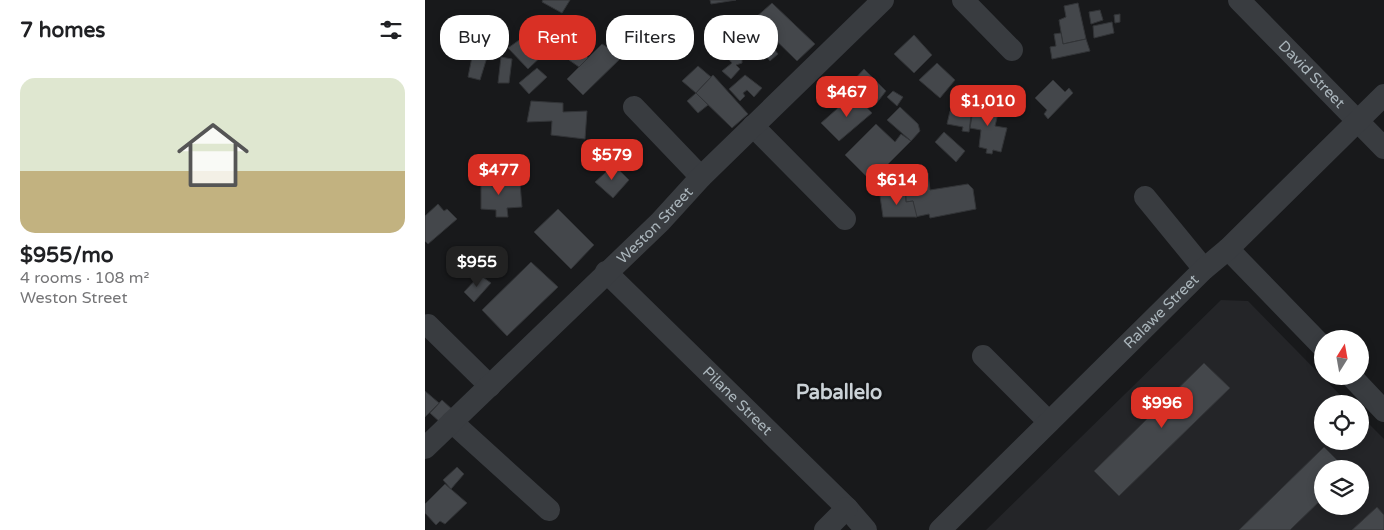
<!DOCTYPE html>
<html lang="en">
<head>
<meta charset="utf-8">
<style>
  :root { --surface:#fff; --page:#f6f6f6; --text:#202124; --muted:#757577; --accent:#d93025 }
  body { margin:0; font-family:"Varela Round",sans-serif; background:var(--page); color:var(--text); height:100vh; display:flex; flex-direction:column; font-size:19px; white-space:nowrap }
  * { box-sizing:border-box; margin:0 }
  p { font-size:16px; color:var(--muted) }
  .icon { flex:none; width:28px; height:28px; fill:none; stroke:currentColor; stroke-width:2; stroke-linecap:round; stroke-linejoin:round }
  .map { position:relative; flex:1; overflow:hidden }
  .sheet { display:flex; flex-direction:column; background:var(--surface); width:425px }
  .sheet>* { flex:none }
  .guide { position:absolute; left:15px; top:15px; width:475px; height:45px; display:flex; gap:10px }
  .needle { width:32px; rotate:11deg }
  .tools { position:absolute; left:889px; top:330px; display:grid; gap:10px }
  .tools a { display:grid; place-items:center; width:55px; height:55px; border-radius:50%; background:var(--surface); box-shadow:0 2px 8px #0003; font-size:25px }
  .price { position:absolute; translate:-50% -42px; padding:0 11px; border-radius:10px; background:var(--accent); color:#fff; font-size:16px; line-height:32px; filter:drop-shadow(0 1px 2px #0008) }
  .price::after { content:''; position:absolute; left:50%; top:30px; width:15px; height:11px; margin-left:-8px; background:inherit; clip-path:polygon(0 0,100% 0,50% 100%) }
  .price.on { background:#222; color:#fff }
  ul { padding:0; list-style:none }
  li { display:grid; align-content:center; gap:10px; height:265px; padding:0 20px }
  li span { display:grid; place-items:center; height:155px; border-radius:15px; color:#555 }
  li>.icon { margin-inline-start:auto }
  span .icon { width:90px; height:90px; fill:#fffc; stroke-width:1 }
  li b { font-size:21px }
  h2 { display:flex; justify-content:space-between; align-items:center; height:60px; padding:0 20px; font-size:21px }
  .pill { padding:0 18px; border-radius:20px; background:var(--surface); box-shadow:0 2px 8px #0003; font-size:18px; line-height:45px }
  .pill.on { background:var(--accent); color:#fff }
  main { display:flex; flex:1; min-height:0 }
  .map>svg:first-child { display:block }
  .built { fill:#242528; fill-rule:evenodd }
  .building { fill:#44474b; stroke:#323437 }
  .lines { fill:none; stroke-linecap:round; stroke-linejoin:round }
  .minor { stroke:#393c40; stroke-width:22 }
  .labels { text-anchor:middle; dominant-baseline:central; stroke-width:5; stroke-linejoin:round; paint-order:stroke }
  .street-label { font-size:15px; fill:#aab5bb; stroke:#131416 }
  .district-label { font-size:20px; font-weight:bold; fill:#cbd2d7; stroke:#131416 }
</style>
</head>
<body>
<main>
<section class="sheet">
<h2>7 homes<svg class="icon" aria-label="filters" viewBox="0 0 24 24"><path d="M4 7h16M4 17h16"/><circle cx="9" cy="7" r="2"/><circle cx="15" cy="17" r="2"/></svg></h2>
<ul>
<li><span style="background:linear-gradient(#dfe7d0 60%,#c2b280 0)"><svg class="icon" aria-label="home" viewBox="0 0 24 24"><path d="M3 11l9-7 9 7M6 9v11h12V9"/></svg></span><div><b>$955/mo</b><p>4 rooms · 108 m²</p><p>Weston Street</p></div></li>
</ul>
</section>
<div class="map">
<svg width="959" height="530" viewBox="0 0 959 530">
  <rect width="100%" height="100%" fill="#18191b"/>
  <!-- built -->
  <path class="built" d="M796 300 823 301 924 404H898V441H935V415L959 439V530H561ZM898 469H935V506H898Z"/>
  <!-- building -->
  <g class="building">
    <path d="M118 0H145L137 13 117 2Z"/>
    <path d="M285 0H311L286 4Z"/>
    <path d="M347 3 390 44 372 61 329 19Z"/>
    <path d="M653 3 661 39 638 44 634 20 641 17 639 6Z"/>
    <path d="M675 10 678 20 666 24 664 12Z"/>
    <path d="M695 14V22L690 23 689 15Z"/>
    <path d="M41 20 64 24 61 44 63 54 55 80 43 77 49 47 36 46Z"/>
    <path d="M687 22 689 33 669 38 668 26Z"/>
    <path d="M241 29 265 34 262 53 250 51 249 56 237 53Z"/>
    <path d="M636 33 638 44 661 39 665 51 627 59 625 47 631 46 629 34Z"/>
    <path d="M489 35 507 55 489 73 469 54Z"/>
    <path d="M97 38 104 49 118 39 124 49 103 69 83 48Z"/>
    <path d="M187 41 199 55 158 95 142 79 177 44 182 47Z"/>
    <path d="M304 41 317 57V63L311 65 315 69 306 79 297 71 307 63 296 50Z"/>
    <path d="M346 45 353 54 345 61 339 53Z"/>
    <path d="M152 47 163 58 154 67 144 60 143 57Z"/>
    <path d="M76 57 87 59 84 83H73Z"/>
    <path d="M512 63 530 80 515 98 494 80Z"/>
    <path d="M273 66 286 77 271 93 257 81Z"/>
    <path d="M112 68 122 77 104 94 94 83Z"/>
    <path d="M439 69 461 91 450 105 442 97 436 102 429 94 425 98 419 91Z"/>
    <path d="M288 75 323 114 307 128 271 93Z"/>
    <path d="M320 75 337 88 329 97 322 90 318 93 320 96 315 101 304 89Z"/>
    <path d="M628 80 640 92 644 88 648 93 623 119 619 114 622 110 610 98Z"/>
    <path d="M468 91 478 97 472 106 462 97Z"/>
    <path d="M271 93 283 105 273 113 262 101Z"/>
    <path d="M429 94 447 113 414 141 396 123Z"/>
    <path d="M106 101 138 103V112L162 111 160 139 126 135 127 121 102 122Z"/>
    <path d="M563 101 575 105 570 126 582 128 576 152 568 150 567 154 561 153 562 149 554 147 556 130 545 128 549 105 553 103 559 104V108H562Z"/>
    <path d="M475 107 493 124 495 131 486 141 462 120Z"/>
    <path d="M525 111 546 115 544 132 537 131 538 127 522 124Z"/>
    <path d="M451 124 470 142 476 134 486 141 446 181 420 155Z"/>
    <path d="M519 132 540 151 531 162 510 142Z"/>
    <path d="M189 165 204 180 188 198 170 182Z"/>
    <path d="M56 173 68 174 67 187 95 183 97 207 82 208 83 217H71V210L56 209Z"/>
    <path d="M503 173 505 190 543 184 548 189 551 209 505 218 504 214 490 217 488 201 481 202V193L478 190 476 176Z"/>
    <path d="M478 190 480 192 481 202 488 201 492 217H458L455 196Z"/>
    <path d="M13 204 19 211 22 209 32 219 3 244 0 241V216Z"/>
    <path d="M133 209 169 245 146 269 109 232Z"/>
    <path d="M106 262 133 287 82 336 57 310Z"/>
    <path d="M55 275 66 283 49 302 39 292Z"/>
    <path d="M779 363 805 388 694 496 669 471Z"/>
    <path d="M0 391 14 403 0 417Z"/>
    <path d="M17 400 29 411 17 424 5 413Z"/>
    <path d="M899 447 921 469H898V498L865 530H814Z"/>
    <path d="M32 467 39 474 26 489 18 480Z"/>
    <path d="M20 484 42 503 20 524 15 521 11 525 0 513V504Z"/>
    <path d="M952 507 959 515V530H927Z"/>
  </g>
  <g class="lines">
    <!-- minor -->
    <g class="minor">
      <path d="M538 0 587 50"/>
      <path id="s1" d="M814 0 959 148"/>
      <path d="M209 107 276 177"/>
      <path d="M328 126 420 219"/>
      <path d="M720 197 779 269"/>
      <path d="M803 249 898 347"/>
      <path id="s2" d="M181 272 422 508 441 530"/>
      <path d="M3 325 65 386"/>
      <path d="M558 356 624 422"/>
      <path d="M926 376 959 411"/>
      <path d="M27 422 124 510"/>
      <path id="s3" d="M0 448 235 222 276 177 458 0"/>
      <path d="M400 530 422 508"/>
      <path id="s4" d="M515 530 779 269 803 249 959 95"/>
    </g>
  </g>
  <g class="labels">
    <!-- street labels -->
    <g class="street-label">
      <text stroke="none"><textPath href="#s1" startOffset="104">David Street</textPath></text>
      <text stroke="none"><textPath href="#s3" startOffset="320">Weston Street</textPath></text>
      <text stroke="none"><textPath href="#s4" startOffset="311">Ralawe Street</textPath></text>
      <text stroke="none"><textPath href="#s2" startOffset="184">Pilane Street</textPath></text>
    </g>
    <!-- district labels -->
    <g class="district-label">
      <text x="414" y="393">Paballelo</text>
    </g>
  </g>
</svg>
<div class="tools">
<a><svg class="needle" viewBox="-14 -14 28 28"><path d="M0-13l5 13h-10z" fill="#e53935"/><path d="M0 13l5-13h-10z" fill="#757577"/></svg></a>
<a><svg class="icon" aria-label="locate" viewBox="0 0 24 24"><circle cx="12" cy="12" r="6"/><path d="M12 2v4M12 18v4M2 12h4M18 12h4"/></svg></a>
<a><svg class="icon" aria-label="layers" viewBox="0 0 24 24"><path d="M12 4l9 5-9 5-9-5zM3 14l9 5 9-5"/></svg></a>
</div>
<b class="price" style="left:422px;top:118px">$467</b>
<b class="price" style="left:563px;top:127px">$1,010</b>
<b class="price" style="left:187px;top:181px">$579</b>
<b class="price" style="left:74px;top:196px">$477</b>
<b class="price" style="left:472px;top:206px">$614</b>
<b class="price on" style="left:52px;top:288px">$955</b>
<b class="price" style="left:737px;top:429px">$996</b>
<div class="guide">
<a class="pill">Buy</a>
<a class="pill on">Rent</a>
<a class="pill">Filters</a>
<a class="pill">New</a>
</div>
</div>
</main>
</body>
</html>
